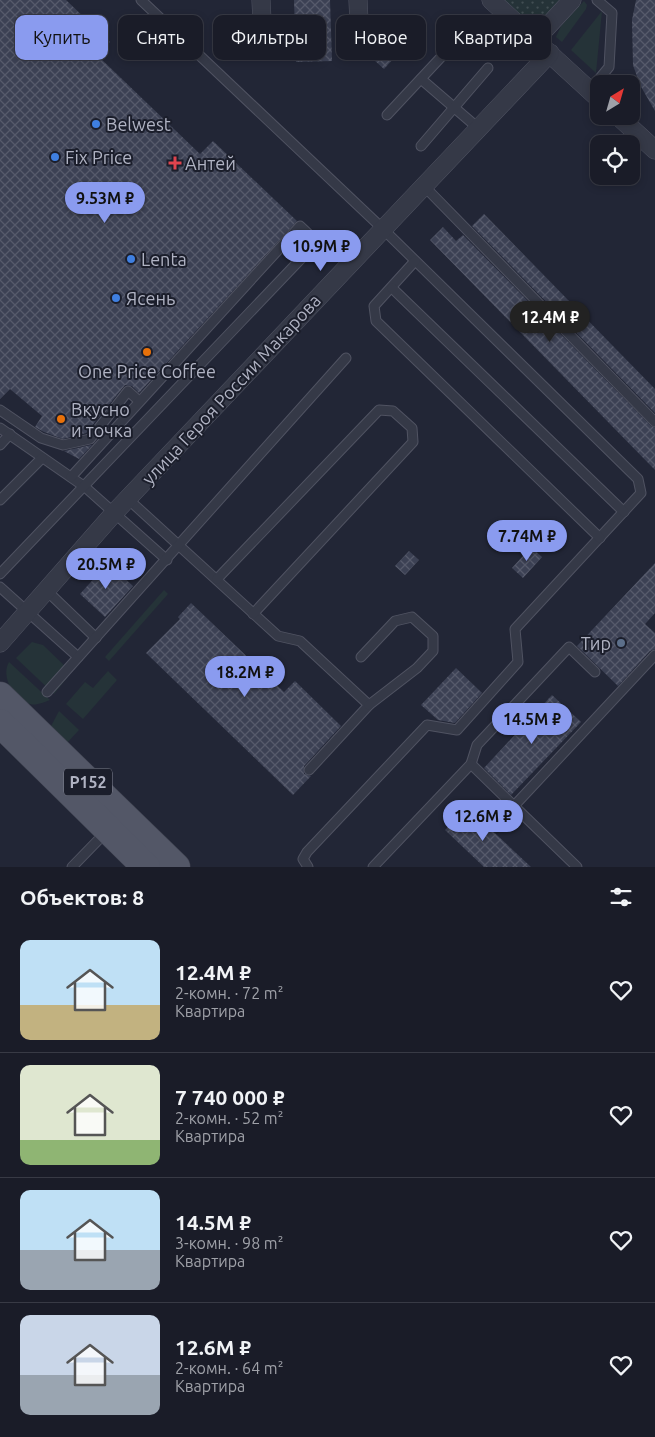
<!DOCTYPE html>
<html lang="ru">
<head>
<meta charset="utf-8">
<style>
  :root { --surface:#1a1c28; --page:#272934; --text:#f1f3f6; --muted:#9fa1a8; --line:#383a45; --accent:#8a9bef }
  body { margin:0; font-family:Ubuntu,sans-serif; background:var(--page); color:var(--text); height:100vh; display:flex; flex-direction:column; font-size:19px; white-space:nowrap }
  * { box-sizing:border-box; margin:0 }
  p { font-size:16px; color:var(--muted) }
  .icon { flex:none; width:28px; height:28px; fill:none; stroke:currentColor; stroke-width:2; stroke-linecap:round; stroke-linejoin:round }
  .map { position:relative; height:867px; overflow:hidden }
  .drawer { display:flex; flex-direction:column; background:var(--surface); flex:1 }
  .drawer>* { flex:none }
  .banner { position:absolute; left:15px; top:15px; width:625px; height:45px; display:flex; gap:10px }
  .needle { width:32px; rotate:37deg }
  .buttons { position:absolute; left:590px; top:75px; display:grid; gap:10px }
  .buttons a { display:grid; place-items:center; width:50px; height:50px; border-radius:10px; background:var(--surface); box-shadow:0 2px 8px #0003,0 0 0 1px var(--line); font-size:25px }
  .price { position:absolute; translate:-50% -42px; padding:0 11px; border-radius:18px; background:var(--accent); color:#111; font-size:16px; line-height:32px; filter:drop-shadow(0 1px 2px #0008) }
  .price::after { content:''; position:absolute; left:50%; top:30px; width:15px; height:11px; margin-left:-8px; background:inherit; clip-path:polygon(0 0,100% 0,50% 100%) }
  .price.on { background:#222; color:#fff }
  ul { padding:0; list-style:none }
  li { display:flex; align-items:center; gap:15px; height:125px; padding:0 20px }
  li+li { border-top:1px solid var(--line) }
  li span { display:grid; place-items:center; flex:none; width:140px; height:100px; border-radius:10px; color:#555 }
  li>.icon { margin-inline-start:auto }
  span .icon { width:60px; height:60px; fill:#fffc; stroke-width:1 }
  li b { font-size:21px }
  h2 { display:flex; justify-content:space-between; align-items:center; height:60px; padding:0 20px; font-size:21px }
  .chip { padding:0 18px; border-radius:10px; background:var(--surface); box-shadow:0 2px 8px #0003,0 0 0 1px var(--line); font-size:18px; line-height:45px }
  .chip.on { background:var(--accent); color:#111 }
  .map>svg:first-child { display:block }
  .grass { fill:#253338 }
  .park { fill:url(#park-dots) }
  .building { fill:url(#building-cross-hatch) }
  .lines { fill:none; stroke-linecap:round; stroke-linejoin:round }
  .service-casing { stroke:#505362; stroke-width:11 }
  .minor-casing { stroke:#505362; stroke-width:19 }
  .primary-casing { stroke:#3f4250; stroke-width:29 }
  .service { stroke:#353947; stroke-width:9 }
  .minor { stroke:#353947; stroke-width:18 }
  .primary { stroke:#535767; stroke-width:28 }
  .shop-dot { fill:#3f7fe0; stroke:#1b1e2b; stroke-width:2 }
  .health-dot { fill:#e0444e; stroke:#1b1e2b; stroke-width:2 }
  .food-dot { fill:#e8710a; stroke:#1b1e2b; stroke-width:2 }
  .service-dot { fill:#5c6f8a; stroke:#1b1e2b; stroke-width:2 }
  .labels { text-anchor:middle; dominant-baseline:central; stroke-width:4; stroke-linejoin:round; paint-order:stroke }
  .shield { fill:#1b1e2b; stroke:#838695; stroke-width:1 }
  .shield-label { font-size:16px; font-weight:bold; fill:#b0b3c3 }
  .poi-label { font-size:18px; fill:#b0b3c3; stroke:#1b1e2b; text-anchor:start }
  .street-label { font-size:18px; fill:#b0b3c3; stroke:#1b1e2b }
</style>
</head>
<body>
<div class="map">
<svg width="655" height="867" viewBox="0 0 655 867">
  <defs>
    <pattern id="park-dots" width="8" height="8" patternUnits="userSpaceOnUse" patternTransform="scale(1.25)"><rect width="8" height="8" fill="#253338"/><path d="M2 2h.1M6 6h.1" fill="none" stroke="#424e53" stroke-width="1.8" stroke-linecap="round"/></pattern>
    <pattern id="building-cross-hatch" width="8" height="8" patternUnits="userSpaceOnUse" patternTransform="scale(1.25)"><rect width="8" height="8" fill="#3c4154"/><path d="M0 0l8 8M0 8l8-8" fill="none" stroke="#565a6b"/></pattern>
  </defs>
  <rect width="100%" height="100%" fill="#222636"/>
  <!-- grass -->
  <g class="grass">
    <path d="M584 1 587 5 586 9 562 42 556 37 561 26Z"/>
    <path d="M602 11 596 73 571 50Z"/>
    <path d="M164 590 168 594 109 661 105 657Z"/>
    <path d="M32 642 43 645 69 670 67 678 54 694 16 658Z"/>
    <path d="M9 662 50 700C44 702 36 706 30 704 15 701 0 677 9 662Z"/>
    <path d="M108 671 117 680 83 719 66 704 85 682 93 688Z"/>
    <path d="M59 711 79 730 65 745 50 728Z"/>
  </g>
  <!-- park -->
  <path class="park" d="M497 0H568L536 35Z"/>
  <!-- building -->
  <g class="building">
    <path d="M0 0H66L110 42 97 55 200 154 213 141 297 221 139 393 132 386 125 385 86 433 63 439 44 432 35 427 42 416 10 389 0 399Z"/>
    <path d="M294 0H330L332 61 296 62Z"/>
    <path d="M636 0H655V111L640 85 633 65 632 20Z"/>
    <path d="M385 48 395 57 384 69 374 60Z"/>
    <path d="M484 214 655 389V413L472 226Z"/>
    <path d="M443 227 456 241 463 235 651 426 655 428V470L430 240Z"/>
    <path d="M92 445 79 459 64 451 91 445Z"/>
    <path d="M531 547 542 557 523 578 512 568Z"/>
    <path d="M409 551 419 560 405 575 395 566Z"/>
    <path d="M108 563 133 586 105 617 80 594Z"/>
    <path d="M655 563V613L645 624 655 633V649L650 651 618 686 577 646Z"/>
    <path d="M191 603 284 692 295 681 341 726 304 766V774L311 776 293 795 146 653 180 619 178 617Z"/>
    <path d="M456 668 482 693 455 723 438 720 421 705Z"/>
    <path d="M552 695 581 722 511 795 484 768Z"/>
    <path d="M467 807 531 867H484L445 830Z"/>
  </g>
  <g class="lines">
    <defs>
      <g id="service">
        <path d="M141 0 383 229 638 479 641 493 515 629 518 662 457 730 427 725 307 852 303 859 308 867"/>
        <path d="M421 79 478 128"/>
        <path d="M590 90 609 67 612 13 597 0"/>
        <path d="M387 115 457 40"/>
        <path d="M421 146 488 68"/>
        <path d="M424 186 655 422"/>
        <path d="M415 261 374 306 376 321 600 538"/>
        <path d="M392 288 624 512"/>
        <path d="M0 410 41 438 63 445 90 439 128 391 139 401"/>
        <path d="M0 428 85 487 167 560"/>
        <path d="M0 445 10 434"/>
        <path d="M128 499 278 636 300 641 369 705 309 770"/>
        <path d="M0 500 42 458"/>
        <path d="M0 574 317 242 300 226 71 477"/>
        <path d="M217 579 379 410 393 411 412 428 413 442 253 614"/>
        <path d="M0 587 78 657"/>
        <path d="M46 590 96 638"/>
        <path d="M361 657 395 621 412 617 433 636V651L417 668 369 705"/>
        <path d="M47 692 346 358"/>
        <path d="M471 764 477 745 569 647 595 672"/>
        <path d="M514 806 577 867"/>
        <path d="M72 867 106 832"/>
        <path d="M373 867 471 764 514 806 655 655"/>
      </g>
      <g id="minor">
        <path d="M261 0 263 42"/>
        <path d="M358 0 359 22"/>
        <path d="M491 0 599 99"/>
        <path d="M535 40 572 0"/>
        <path d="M618 116 655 150"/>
        <path d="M0 643 115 512 550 53"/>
      </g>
      <g id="primary">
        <path d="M0 696 176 867"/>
        <path d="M0 723 146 867"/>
      </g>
    </defs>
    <!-- service casing -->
    <use href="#service" class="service-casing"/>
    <!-- minor casing -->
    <use href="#minor" class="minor-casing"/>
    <!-- primary casing -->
    <use href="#primary" class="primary-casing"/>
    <!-- service -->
    <use href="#service" class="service"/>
    <!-- minor -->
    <use href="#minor" class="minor"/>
    <!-- primary -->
    <use href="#primary" class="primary"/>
  </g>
  <!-- markers -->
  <g class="shop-dot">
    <circle cx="96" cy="124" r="5"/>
    <circle cx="55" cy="157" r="5"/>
    <circle cx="131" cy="259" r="5"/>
    <circle cx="116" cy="298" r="5"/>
  </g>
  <path class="health-dot" d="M172.5 155.5h5v5h5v5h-5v5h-5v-5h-5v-5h5z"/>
  <g class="food-dot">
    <circle cx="147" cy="352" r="5"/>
    <circle cx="61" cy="419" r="5"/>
  </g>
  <circle class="service-dot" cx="621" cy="643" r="5"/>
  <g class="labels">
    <!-- shield labels -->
    <rect class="shield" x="64" y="768.5" width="48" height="27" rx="4"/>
    <g class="shield-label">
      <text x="88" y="782">Р152</text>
    </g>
    <!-- poi labels -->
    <g class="poi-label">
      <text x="106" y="124">Belwest</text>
      <text x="65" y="157">Fix Price</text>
      <text x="185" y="163">Антей</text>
      <text x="141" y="259">Lenta</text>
      <text x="126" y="298">Ясень</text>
      <text x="147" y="371" text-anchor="middle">One Price Coffee</text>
      <text x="71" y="409">Вкусно<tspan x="71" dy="21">и точка</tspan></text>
      <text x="611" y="643" text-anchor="end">Тир</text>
    </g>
    <!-- street labels -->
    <g class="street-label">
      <text transform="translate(231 389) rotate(-47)">улица Героя России Макарова</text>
    </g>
  </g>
</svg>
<div class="buttons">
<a><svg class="needle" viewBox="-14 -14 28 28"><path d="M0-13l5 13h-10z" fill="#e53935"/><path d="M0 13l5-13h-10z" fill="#9fa1a8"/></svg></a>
<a><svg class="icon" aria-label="locate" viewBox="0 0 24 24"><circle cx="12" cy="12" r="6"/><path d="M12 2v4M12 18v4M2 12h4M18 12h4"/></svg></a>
</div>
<b class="price" style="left:105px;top:224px">9.53M ₽</b>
<b class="price" style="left:321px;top:272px">10.9M ₽</b>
<b class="price on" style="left:550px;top:343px">12.4M ₽</b>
<b class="price" style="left:527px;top:562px">7.74M ₽</b>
<b class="price" style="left:106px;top:590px">20.5M ₽</b>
<b class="price" style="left:245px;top:698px">18.2M ₽</b>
<b class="price" style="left:532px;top:745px">14.5M ₽</b>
<b class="price" style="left:483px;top:842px">12.6M ₽</b>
<div class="banner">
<a class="chip on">Купить</a>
<a class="chip">Снять</a>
<a class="chip">Фильтры</a>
<a class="chip">Новое</a>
<a class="chip">Квартира</a>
</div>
</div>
<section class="drawer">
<h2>Объектов: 8<svg class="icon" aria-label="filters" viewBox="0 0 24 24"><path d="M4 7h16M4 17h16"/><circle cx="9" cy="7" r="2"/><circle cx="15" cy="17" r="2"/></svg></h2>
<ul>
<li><span style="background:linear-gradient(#bfe0f5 65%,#c2b280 0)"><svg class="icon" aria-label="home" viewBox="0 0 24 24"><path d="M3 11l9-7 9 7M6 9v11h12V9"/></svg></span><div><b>12.4M ₽</b><p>2-комн. · 72 m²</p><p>Квартира</p></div><svg class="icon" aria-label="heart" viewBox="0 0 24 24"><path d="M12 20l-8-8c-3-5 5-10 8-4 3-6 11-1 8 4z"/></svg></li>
<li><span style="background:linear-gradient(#dfe7d0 75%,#8fb573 0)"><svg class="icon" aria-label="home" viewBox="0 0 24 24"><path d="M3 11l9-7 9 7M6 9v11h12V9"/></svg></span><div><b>7 740 000 ₽</b><p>2-комн. · 52 m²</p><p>Квартира</p></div><svg class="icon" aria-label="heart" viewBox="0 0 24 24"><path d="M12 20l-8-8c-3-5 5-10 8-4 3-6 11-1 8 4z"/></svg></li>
<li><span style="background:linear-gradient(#bfe0f5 60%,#9aa5b1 0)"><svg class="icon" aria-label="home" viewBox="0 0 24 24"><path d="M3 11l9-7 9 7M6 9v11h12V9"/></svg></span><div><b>14.5M ₽</b><p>3-комн. · 98 m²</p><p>Квартира</p></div><svg class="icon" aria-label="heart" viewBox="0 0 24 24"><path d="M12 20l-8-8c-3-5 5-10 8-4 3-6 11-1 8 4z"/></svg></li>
<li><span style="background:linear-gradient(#c9d6e8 60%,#9aa5b1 0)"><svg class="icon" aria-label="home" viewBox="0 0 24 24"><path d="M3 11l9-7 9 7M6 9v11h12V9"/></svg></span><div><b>12.6M ₽</b><p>2-комн. · 64 m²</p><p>Квартира</p></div><svg class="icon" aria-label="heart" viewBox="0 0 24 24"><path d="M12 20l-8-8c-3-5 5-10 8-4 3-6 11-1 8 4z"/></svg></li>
</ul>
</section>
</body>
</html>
